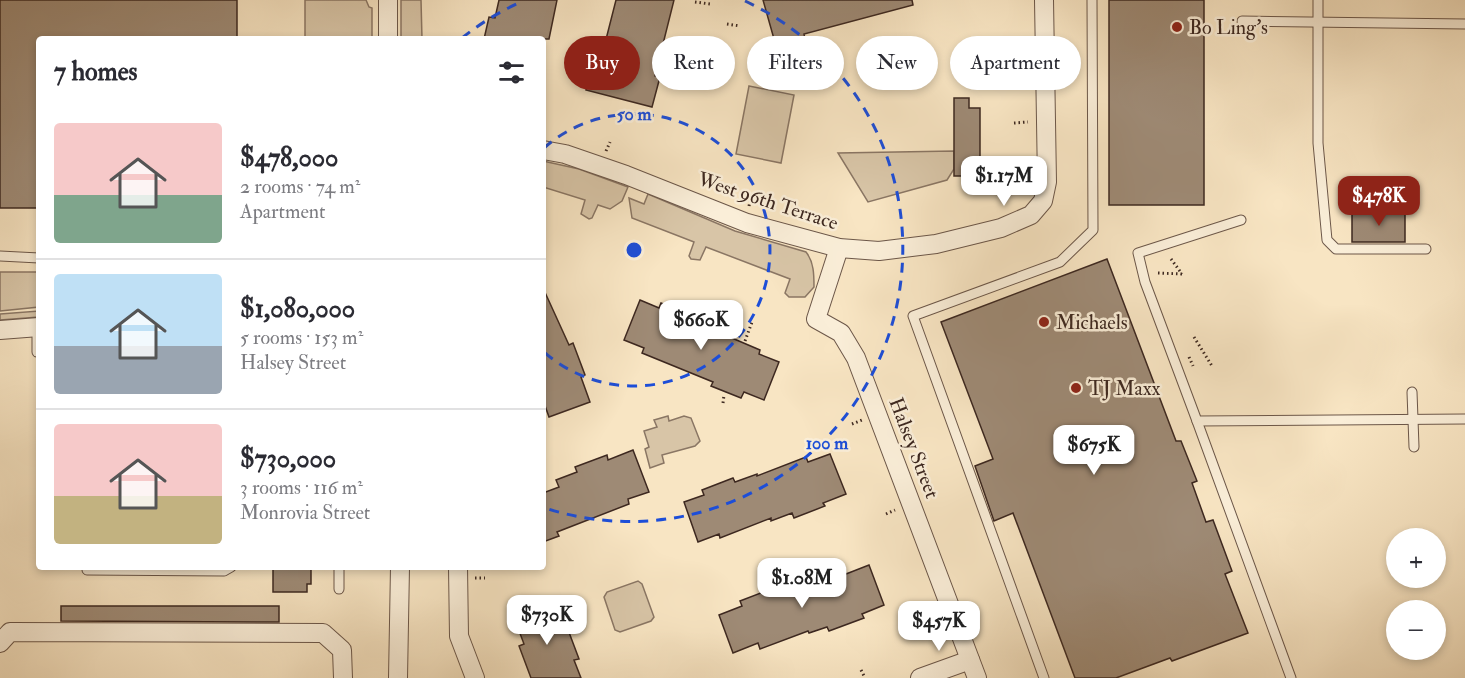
<!DOCTYPE html>
<html lang="en">
<head>
<meta charset="utf-8">
<style>
  :root { --surface:#fff; --page:#f7f7f7; --text:#2b2b33; --muted:#7c7c81; --line:#e1e1e2; --accent:#8f2418 }
  body { margin:0; font-family:"IM FELL Double Pica",serif; background:var(--page); color:var(--text); height:100vh; display:flex; flex-direction:column; font-size:22px; white-space:nowrap }
  * { box-sizing:border-box; margin:0 }
  p { font-size:20px; color:var(--muted) }
  .icon { flex:none; width:33px; height:33px; fill:none; stroke:currentColor; stroke-width:2; stroke-linecap:round; stroke-linejoin:round }
  .map { position:relative; flex:1; overflow:hidden }
  .side { position:absolute; left:36px; top:36px; width:510px; height:534px; display:flex; flex-direction:column; background:var(--surface); border-radius:6px; box-shadow:0 3px 9px #0003 }
  .side>* { flex:none }
  .guide { position:absolute; left:564px; top:36px; width:570px; height:54px; display:flex; gap:12px }
  .fabs { position:absolute; left:1386px; top:528px; display:grid; gap:12px }
  .fabs a { display:grid; place-items:center; width:60px; height:60px; border-radius:50%; background:var(--surface); box-shadow:0 3px 9px #0003; font-size:30px }
  .price { position:absolute; translate:-50% -51px; padding:0 14px; border-radius:12px; background:#fff; color:#222; font-size:20px; line-height:39px; filter:drop-shadow(0 2px 3px #0008) }
  .price::after { content:''; position:absolute; left:50%; top:36px; width:18px; height:14px; margin-left:-9px; background:inherit; clip-path:polygon(0 0,100% 0,50% 100%) }
  .price.current { background:var(--accent); color:#fff }
  ul { padding:0; list-style:none }
  li { display:flex; align-items:center; gap:18px; height:150px; padding:0 18px }
  li+li { border-top:2px solid var(--line) }
  li span { display:grid; place-items:center; flex:none; width:168px; height:120px; border-radius:6px; color:#555 }
  li>.icon { margin-inline-start:auto }
  span .icon { width:72px; height:72px; fill:#fffc; stroke-width:1 }
  li b { font-size:26px }
  h2 { display:flex; justify-content:space-between; align-items:center; height:72px; padding:0 18px; font-size:26px }
  .tag { padding:0 21px; border-radius:27px; background:var(--surface); box-shadow:0 3px 9px #0003; font-size:21px; line-height:54px }
  .tag.current { background:var(--accent); color:#fff }
  .map>svg:first-child { display:block }
  .green { fill:#d8c5a7; stroke:#8a7664; stroke-width:1.5 }
  .building { fill:#9e8a75; stroke:#3d2820; stroke-width:1.5 }
  .lines { fill:none; stroke-linecap:round; stroke-linejoin:round }
  .lane-casing { stroke:#6c5749; stroke-width:11 }
  .street-casing { stroke:#6c5749; stroke-width:20 }
  .path { stroke:#3d2820; stroke-width:3; stroke-dasharray:1.5 3; stroke-linecap:butt }
  .lane { stroke:#faeed8; stroke-width:9 }
  .street { stroke:#faeed8; stroke-width:18 }
  .ring { fill:none; stroke:#1d4ed8; stroke-width:3; stroke-dasharray:10 8 }
  .poi-dot { fill:#8f2418; stroke:#faeed8; stroke-width:2 }
  .labels { text-anchor:middle; dominant-baseline:central; stroke-width:5; stroke-linejoin:round; paint-order:stroke }
  .poi-label { font-size:20px; fill:#3d2820; stroke:#faeed8; text-anchor:start }
  .street-label { font-size:20px; fill:#3d2820; stroke:#faeed8 }
  .centre { fill:#1d4ed8; stroke:#faeed8; stroke-width:3 }
  .ring-label { font-size:18px; text-anchor:middle; font-weight:bold; fill:#1d4ed8; stroke:#faeed8; stroke-width:5; stroke-linejoin:round; paint-order:stroke }
</style>
</head>
<body>
<div class="map">
<svg width="1465" height="678" viewBox="0 0 1465 678">
  <rect width="100%" height="100%" fill="#f8e5c3"/>
  <filter id="stains"><feTurbulence type="fractalNoise" baseFrequency=".00333" numOctaves="4"/><feColorMatrix values="0 0 0 0 .2 0 0 0 0 .09 0 0 0 0 .02 0 0 0 .5 -.17"/></filter>
  <radialGradient id="worn" r=".72"><stop offset=".6" stop-color="#630" stop-opacity="0"/><stop offset="1" stop-color="#630" stop-opacity=".3"/></radialGradient>
  <!-- green -->
  <g class="green">
    <path d="M305 0H366L369 7 372 8V39H305Z"/>
    <path d="M401 0H421L422 39H401Z"/>
    <path d="M749 86 794 95 781 163 736 154Z"/>
    <path d="M954 151V169L947 180 868 202 838 153Z"/>
    <path d="M543 161 579 169 628 187 622 201 610 209 598 205 592 218 589 219 581 214 585 200 543 187Z"/>
    <path d="M648 194 735 231 806 252C814 262 814 275 814 287L805 297H789L785 293 790 279 706 247 700 260 691 259 689 256 694 242 632 218 629 198 644 204Z"/>
    <path d="M0 272H39V307L0 311Z"/>
    <path d="M39 311V317L0 320V314Z"/>
    <path d="M668 416 669 421 684 416 691 418 700 441 695 446 662 455 664 463 650 468 645 449 649 447 644 431 657 427 654 420Z"/>
    <path d="M638 581 642 584 654 617 651 621 620 632 615 630 604 597 607 592Z"/>
  </g>
  <!-- building -->
  <g class="building">
    <path d="M0 0H237V39H39V208H0Z"/>
    <path d="M499 0H557L549 39H484L489 17 495 18Z"/>
    <path d="M616 0H674L655 76 660 77 652 107 586 90 595 57 601 59Z"/>
    <path d="M763 0H912L913 5 804 34 805 39 776 46Z"/>
    <rect x="1109" y="0" width="95" height="205"/>
    <path d="M954 98H969V108H980V176H954Z"/>
    <path d="M1405 212V242H1352V213Z"/>
    <path d="M1107 259 1176 441H1181L1197 481 1192 483 1206 522 1213 520 1232 571 1225 574 1248 633 1172 661 1170 658 1116 678H1075L1013 513 994 521 975 466 993 459 941 322Z"/>
    <path d="M543 288 569 345 573 343 585 375 581 377 590 402 549 417 543 400Z"/>
    <path d="M640 300 659 308 661 303 693 316 692 321 760 350 759 354 779 362 764 400 744 392 741 398 711 386 713 382 642 353 644 348 624 340Z"/>
    <path d="M633 450 649 492 628 499 629 504 557 532 559 536 543 542V493L559 487 556 480 577 472 575 467 607 455 608 460Z"/>
    <path d="M830 454 846 494 823 503 825 506 794 518 792 513 771 521V518L720 538 719 534 698 542 684 502 704 495 702 490 733 478 735 482 757 474V476L806 457 808 462Z"/>
    <path d="M869 565 884 605 862 614 864 618 829 631 827 627 809 633 808 631 760 649 758 643 733 653 719 615 742 606 740 601 771 589 773 594 844 570 846 574Z"/>
    <path d="M273 567H311V584H307V592H273Z"/>
    <path d="M61 606H279V622L61 621Z"/>
    <path d="M553 606 562 629 567 627 579 659 574 660 581 678H531L519 646 524 644 515 620Z"/>
  </g>
  <g class="lines">
    <defs>
      <g id="lane">
        <path d="M1318 0V143L1327 240 1336 249H1426"/>
        <path d="M1242 21 1465 24"/>
        <path d="M1241 220 1138 253 1145 282 1197 421 1465 419"/>
        <path d="M0 256 39 258"/>
        <path d="M37 327V352"/>
        <path d="M1412 392 1414 447"/>
        <path d="M1197 421 1291 678"/>
        <path d="M87 567V570L224 571 231 567"/>
        <path d="M339 589V567"/>
        <path d="M1044 678 913 316 1060 262 1093 230 1092 0"/>
      </g>
      <g id="street">
        <path d="M388 0V39"/>
        <path d="M543 150 565 154 626 175 747 223 839 248 879 251 936 244 1001 228 1031 215 1043 201 1047 182 1044 0"/>
        <path d="M839 248 816 319 841 333 856 358 977 678"/>
        <path d="M0 330 39 327"/>
        <path d="M458 567 459 636 475 678"/>
        <path d="M0 643 10 632 323 633 342 650 343 678"/>
        <path d="M398 678 400 567"/>
        <path d="M920 678 970 660"/>
      </g>
    </defs>
    <!-- lane casing -->
    <use href="#lane" class="lane-casing"/>
    <!-- street casing -->
    <use href="#street" class="street-casing"/>
    <!-- path -->
    <g class="path">
      <path d="M695 2 710 4"/>
      <path d="M727 24 740 26"/>
      <path d="M1013 49H1028"/>
      <path d="M1014 123 1028 122"/>
      <path d="M606 151 610 142"/>
      <path d="M749 206 751 197"/>
      <path d="M1171 259 1182 274"/>
      <path d="M1158 273 1182 274"/>
      <path d="M1194 337 1212 366"/>
      <path d="M745 341 752 322"/>
      <path d="M1189 357 1193 366"/>
      <path d="M723 403 724 395"/>
      <path d="M852 424 862 420"/>
      <path d="M886 514 895 510"/>
      <path d="M475 578H485"/>
      <path d="M861 670 865 678"/>
    </g>
    <!-- lane -->
    <use href="#lane" class="lane"/>
    <!-- street -->
    <use href="#street" class="street"/>
  </g>
  <!-- distance rings -->
  <g class="ring">
    <path d="M544 148A136 136 0 1 1 544 352"/>
    <path d="M462 38A273 273 0 0 1 523 1M745 1A273 273 0 0 1 545 508"/>
  </g>
  <!-- markers -->
  <g class="poi-dot">
    <circle cx="1177" cy="27" r="6"/>
    <circle cx="1044" cy="322" r="6"/>
    <circle cx="1076" cy="388" r="6"/>
  </g>
  <g class="labels">
    <!-- poi labels -->
    <g class="poi-label">
      <text x="1189" y="27">Bo Ling's</text>
      <text x="1056" y="322">Michaels</text>
      <text x="1088" y="388">TJ Maxx</text>
    </g>
    <!-- street labels -->
    <g class="street-label">
      <text transform="translate(768 201) rotate(18)">West 96th Terrace</text>
      <text transform="translate(914 448) rotate(69)">Halsey Street</text>
    </g>
  </g>
  <circle cx="634" cy="250" r="9" class="centre"/>
  <g class="ring-label">
    <text x="634" y="120">50 m</text>
    <text x="827" y="449">100 m</text>
  </g>
  <rect width="100%" height="100%" filter="url(#stains)"/>
  <rect width="100%" height="100%" fill="url(#worn)"/>
</svg>
<div class="fabs">
<a>+</a>
<a>−</a>
</div>
<b class="price" style="left:1004px;top:207px">$1.17M</b>
<b class="price current" style="left:1379px;top:227px">$478K</b>
<b class="price" style="left:701px;top:351px">$660K</b>
<b class="price" style="left:1094px;top:476px">$675K</b>
<b class="price" style="left:802px;top:609px">$1.08M</b>
<b class="price" style="left:547px;top:646px">$730K</b>
<b class="price" style="left:939px;top:652px">$457K</b>
<div class="guide">
<a class="tag current">Buy</a>
<a class="tag">Rent</a>
<a class="tag">Filters</a>
<a class="tag">New</a>
<a class="tag">Apartment</a>
</div>
<section class="side">
<h2>7 homes<svg class="icon" aria-label="filters" viewBox="0 0 24 24"><path d="M4 7h16M4 17h16"/><circle cx="9" cy="7" r="2"/><circle cx="15" cy="17" r="2"/></svg></h2>
<ul>
<li><span style="background:linear-gradient(#f6c9c9 60%,#7fa58c 0)"><svg class="icon" aria-label="home" viewBox="0 0 24 24"><path d="M3 11l9-7 9 7M6 9v11h12V9"/></svg></span><div><b>$478,000</b><p>2 rooms · 74 m²</p><p>Apartment</p></div></li>
<li><span style="background:linear-gradient(#bfe0f5 60%,#9aa5b1 0)"><svg class="icon" aria-label="home" viewBox="0 0 24 24"><path d="M3 11l9-7 9 7M6 9v11h12V9"/></svg></span><div><b>$1,080,000</b><p>5 rooms · 153 m²</p><p>Halsey Street</p></div></li>
<li><span style="background:linear-gradient(#f6c9c9 60%,#c2b280 0)"><svg class="icon" aria-label="home" viewBox="0 0 24 24"><path d="M3 11l9-7 9 7M6 9v11h12V9"/></svg></span><div><b>$730,000</b><p>3 rooms · 116 m²</p><p>Monrovia Street</p></div></li>
</ul>
</section>
</div>
</body>
</html>
